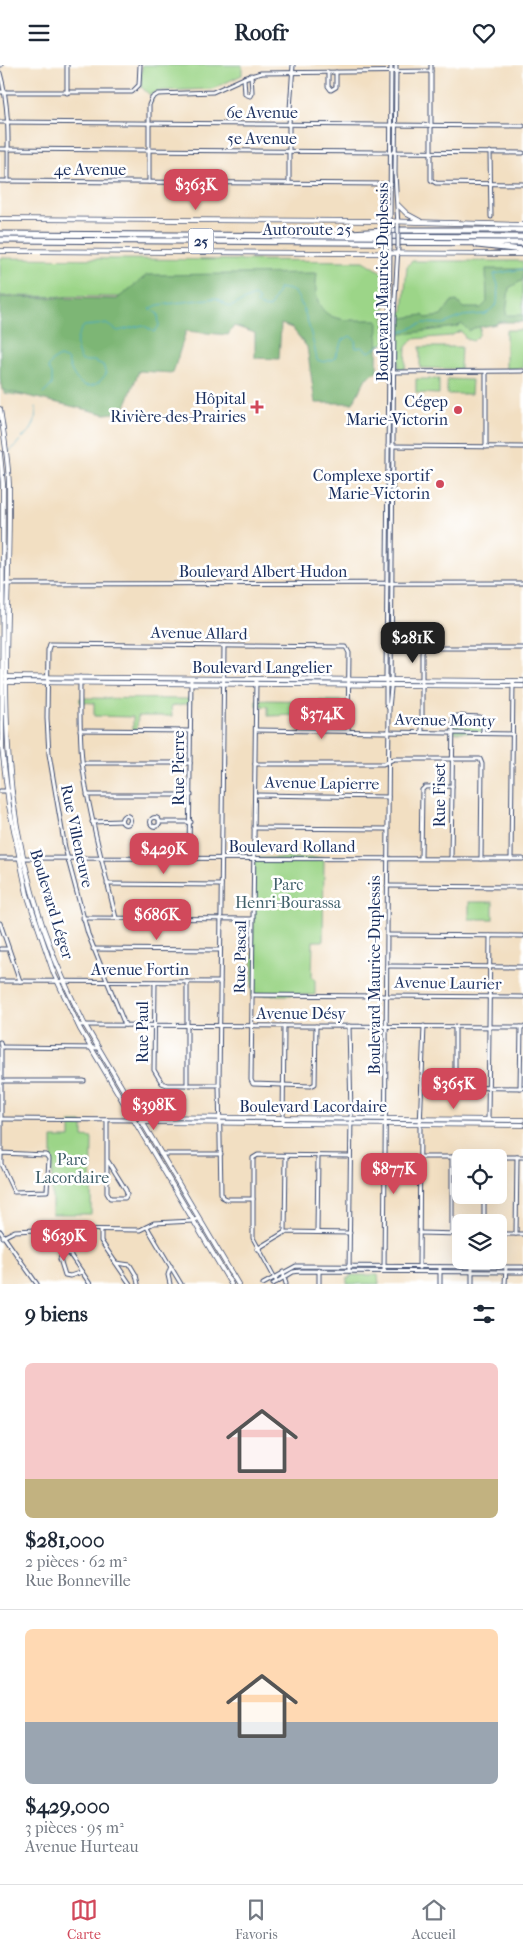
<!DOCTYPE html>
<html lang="fr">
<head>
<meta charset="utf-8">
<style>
  :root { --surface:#fff; --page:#f2f2f3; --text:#1f2937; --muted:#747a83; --line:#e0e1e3; --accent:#d1495b }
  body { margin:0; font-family:"IM FELL French Canon",serif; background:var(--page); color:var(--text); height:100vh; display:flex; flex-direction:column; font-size:19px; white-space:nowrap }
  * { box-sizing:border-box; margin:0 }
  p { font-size:16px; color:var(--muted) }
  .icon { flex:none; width:28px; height:28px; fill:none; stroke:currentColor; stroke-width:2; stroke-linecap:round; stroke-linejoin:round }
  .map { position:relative; height:1219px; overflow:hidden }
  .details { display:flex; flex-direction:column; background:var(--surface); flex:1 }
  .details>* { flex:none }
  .buttons { position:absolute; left:452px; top:1084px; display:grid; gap:10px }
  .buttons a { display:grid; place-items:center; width:55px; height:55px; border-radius:8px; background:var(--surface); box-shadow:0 5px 20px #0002; font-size:25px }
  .price { position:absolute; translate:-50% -42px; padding:0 11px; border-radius:10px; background:var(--accent); color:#fff; font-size:16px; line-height:32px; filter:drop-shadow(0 1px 2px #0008) }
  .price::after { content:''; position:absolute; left:50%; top:30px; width:15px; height:11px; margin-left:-8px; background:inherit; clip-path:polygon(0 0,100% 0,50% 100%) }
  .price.on { background:#222; color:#fff }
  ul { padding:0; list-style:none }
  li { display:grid; align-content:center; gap:10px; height:265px; padding:0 25px }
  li+li { border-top:1px solid var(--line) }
  li span { display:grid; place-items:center; height:155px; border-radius:8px; color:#555 }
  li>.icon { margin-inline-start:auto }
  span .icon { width:90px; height:90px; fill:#fffc; stroke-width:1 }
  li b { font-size:21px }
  h2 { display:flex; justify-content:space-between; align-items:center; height:60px; padding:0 25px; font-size:21px }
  header { display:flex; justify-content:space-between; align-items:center; height:65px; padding:0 25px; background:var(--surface); font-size:22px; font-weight:700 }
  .menu { display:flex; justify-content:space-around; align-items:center; height:70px; border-top:1px solid var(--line); background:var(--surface); font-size:14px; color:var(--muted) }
  .menu a { display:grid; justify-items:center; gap:2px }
  .menu .on { color:var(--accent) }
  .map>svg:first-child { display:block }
  .green { fill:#9cd588; stroke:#5c8273 }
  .forest { fill:#7db674; stroke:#4c7269 }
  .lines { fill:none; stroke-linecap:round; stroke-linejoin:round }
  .stream { stroke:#45aac4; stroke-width:1 }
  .minor-casing { stroke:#3b496d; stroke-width:5 }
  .major-casing { stroke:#3b496d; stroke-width:5.5 }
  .highway-casing { stroke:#3b496d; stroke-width:7 }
  .minor { stroke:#fff; stroke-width:3 }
  .major { stroke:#fff; stroke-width:4 }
  .highway { stroke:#fff; stroke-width:5 }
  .minor-bridge-casing { stroke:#3b496d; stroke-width:5; stroke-linecap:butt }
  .minor-bridge { stroke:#fff; stroke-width:3 }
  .poi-dot { fill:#d1495b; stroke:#fff; stroke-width:2 }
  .labels { text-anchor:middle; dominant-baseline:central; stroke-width:5; stroke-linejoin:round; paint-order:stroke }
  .shield { fill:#fff; stroke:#5f6d8e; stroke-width:1 }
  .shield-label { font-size:15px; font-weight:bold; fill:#1b2f5e }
  .street-label { font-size:16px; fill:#1b2f5e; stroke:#fff }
  .poi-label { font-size:16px; fill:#1b2f5e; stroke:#fff; text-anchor:end }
  .park-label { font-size:16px; fill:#42616b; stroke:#fff }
</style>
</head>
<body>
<header><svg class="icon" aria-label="menu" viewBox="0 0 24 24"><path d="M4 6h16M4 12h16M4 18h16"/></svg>Roofr<svg class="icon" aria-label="heart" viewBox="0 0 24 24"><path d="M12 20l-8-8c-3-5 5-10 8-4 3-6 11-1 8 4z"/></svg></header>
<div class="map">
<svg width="523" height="1219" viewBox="0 0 523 1219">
  <rect width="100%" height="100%" fill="#fff"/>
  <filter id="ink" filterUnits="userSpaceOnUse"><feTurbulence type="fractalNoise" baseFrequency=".02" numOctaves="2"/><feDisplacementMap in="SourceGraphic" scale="10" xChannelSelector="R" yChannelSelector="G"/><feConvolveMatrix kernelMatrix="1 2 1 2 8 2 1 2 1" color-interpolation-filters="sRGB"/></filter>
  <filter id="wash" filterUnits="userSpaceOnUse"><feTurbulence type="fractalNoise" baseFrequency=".0096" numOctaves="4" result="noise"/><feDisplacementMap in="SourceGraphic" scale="20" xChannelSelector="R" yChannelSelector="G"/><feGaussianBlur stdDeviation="1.12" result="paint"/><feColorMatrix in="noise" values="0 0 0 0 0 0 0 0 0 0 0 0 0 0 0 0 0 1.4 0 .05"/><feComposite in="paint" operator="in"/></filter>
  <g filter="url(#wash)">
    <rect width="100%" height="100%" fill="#f2dfc2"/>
    <!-- green -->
    <g class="green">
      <path d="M142 0H242V10L212 24 158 26 150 30 141 22Z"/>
      <path d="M0 193 364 196 385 209V278L374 282 317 277 244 232 23 331 4 328 3 318 120 232 0 231Z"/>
      <path d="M412 196H523V252C508 254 496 260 481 260L479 270 473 276 466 274 461 266 450 271 413 274 406 282 405 303 398 305V247H403L407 201Z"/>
      <path d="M506 265H523V303L506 304Z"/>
      <path d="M420 282H461L460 304 420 303Z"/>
      <path d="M416 314H439V329L416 328Z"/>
      <path d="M447 314 472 315 471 329H447Z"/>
      <path d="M80 633 191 634V638L171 641 172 651H138L137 665H133V652L94 651V638L80 637Z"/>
      <path d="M256 635 349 636V642H328L327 650H303L304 666H299V650L268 651V642L256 640Z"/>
      <path d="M454 652 482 653 483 667H452Z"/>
      <path d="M254 793H324L323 876H313L312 913 315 914V930H252Z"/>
      <rect x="469" y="837" width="24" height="17"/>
      <path d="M70 1058H83V1072L92 1073 91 1149H52V1073H70Z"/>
      <path d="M350 1210H378L379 1219H347V1213H350Z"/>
    </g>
    <!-- forest -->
    <g class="forest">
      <path d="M486 204H523V215L509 223 506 250H523V257H498L497 259 474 263 469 266 462 259 456 262 396 270 397 254 423 250 426 253 441 251 451 237 457 236 463 243H481L487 237Z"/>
      <path d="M317 208C316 216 315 225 317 232 323 261 355 254 378 255L377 307 366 313 353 338H315L307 282 292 263 281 259 279 294 255 293V268L234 261 228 270 186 266 173 308 139 306 123 347 105 349 2 325 0 313V232L117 234 147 210Z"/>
    </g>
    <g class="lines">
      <!-- stream -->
      <g class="stream">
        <path d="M398 268 424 258 444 259 463 251 486 249 497 239 498 220 494 209 523 204"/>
        <path d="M43 329 52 320V309L48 303 53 295 60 292 68 295C73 317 89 333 106 309L103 300 94 296H82C74 284 75 272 84 261L106 259 118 266 143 260 154 267 159 261 158 249 150 244 158 240 216 233 230 242 254 231 259 235 257 238 263 242 270 243 279 223C284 224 290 224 294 227 305 238 314 280 317 295L324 297 334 294 343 275 350 271 355 275 356 283 362 282 369 287 383 279"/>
        <path d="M8 387C17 381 16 379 22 373 24 371 27 370 28 368 35 362 36 351 36 342"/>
      </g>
    </g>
  </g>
  <g filter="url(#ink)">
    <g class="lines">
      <defs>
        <g id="minor">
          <path d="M0 0H1"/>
          <path d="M396 0 395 108 398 161"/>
          <path d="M431 0V115L436 118 523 119"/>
          <path d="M328 7V21L331 25 336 22V7"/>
          <path d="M0 8C10 43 8 80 8 116"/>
          <path d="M244 13 245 29 250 31 252 27 251 10"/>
          <path d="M0 27H132L139 20 140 0"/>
          <path d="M67 28V0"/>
          <path d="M0 57 523 61"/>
          <path d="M0 84 523 88"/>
          <path d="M490 87 491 152"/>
          <path d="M0 116 391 119"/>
          <path d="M149 117V40L152 33 158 29 213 27 244 13 261 8 431 6"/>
          <path d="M289 118V59L293 0"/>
          <path d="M390 161 391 0"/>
          <path d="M392 307 523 306"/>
          <path d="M388 381 523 382"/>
          <path d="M486 382V307"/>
          <path d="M3 519 523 518"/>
          <path d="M224 581 219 1020 221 1128 222 1132 226 1134H253"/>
          <path d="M80 612C80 643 79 674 83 704 90 754 104 803 116 853"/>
          <path d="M256 614 251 1015 253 1019 311 1021 315 1019 316 961"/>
          <path d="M389 643 391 623 394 251 398 182"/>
          <path d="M80 665 191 666"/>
          <path d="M256 665 513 669"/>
          <path d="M422 667V588L424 583H523"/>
          <path d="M82 698H190"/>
          <path d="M255 699H383L394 694H480L482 699 481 794"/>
          <path d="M0 726H12"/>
          <path d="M87 730H191"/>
          <path d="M255 730 388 732"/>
          <circle cx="126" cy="755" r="4.5"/>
          <circle cx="155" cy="757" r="4.5"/>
          <path d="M92 757 121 756"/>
          <path d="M159 757H191"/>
          <path d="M254 763 388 764"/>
          <path d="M0 793 523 794"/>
          <path d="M189 793 191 614"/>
          <path d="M421 793 422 725 425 722 452 721"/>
          <path d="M451 793 453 654 457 651 480 652 483 656V667"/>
          <path d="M511 794 513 616"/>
          <path d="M107 819 221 820"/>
          <path d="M387 821 523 822"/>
          <path d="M83 853 253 854"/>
          <path d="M0 858 20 916"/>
          <path d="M387 870 523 871"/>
          <path d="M0 884H8"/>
          <path d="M93 884 220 885"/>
          <path d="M387 901 523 902"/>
          <path d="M0 916 220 917"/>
          <path d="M155 917 154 1005 162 1018 167 1020H219"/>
          <path d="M252 930 523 932"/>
          <path d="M78 960 523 962"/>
          <path d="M125 960 88 869 65 783 49 689 47 653 48 585 50 579 346 582 349 588 348 666"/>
          <path d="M349 961 351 1048 349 1206"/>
          <path d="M0 977 1 982V1099L14 1127 47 1126 49 1094 46 1090 1 1088"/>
          <path d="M1 982 98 983"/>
          <path d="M0 1016H84"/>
          <path d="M187 1020V917"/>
          <path d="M422 1022 523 1023"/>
          <path d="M455 1022V961"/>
          <path d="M520 1023 521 962"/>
          <path d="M1 1054 133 1055"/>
          <path d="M107 1055V1128L110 1133H125L127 1129 126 1125 108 1096"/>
          <path d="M488 1055 490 871"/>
          <path d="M283 1058 284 961"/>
          <path d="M160 1089H221"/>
          <path d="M420 1092H523"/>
          <path d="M484 1158V1130"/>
          <path d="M147 1162 181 1219"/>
          <path d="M70 1165 69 1188 90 1219"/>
          <path d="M0 1166 37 1219"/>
          <path d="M101 1166V1176L130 1219"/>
          <path d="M285 1167 286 1091"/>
          <path d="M317 1167 318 1091"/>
          <path d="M419 1168 461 1169"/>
          <path d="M452 1168V1092"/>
          <path d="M499 1169H523"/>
          <path d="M516 1169 517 1092"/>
          <path d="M3 1172 15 1166 57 1164 140 1165 154 1158 193 1156 198 1153"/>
          <path d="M257 1184 285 1167 350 1168"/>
          <path d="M69 1188 62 1190 60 1194 65 1210 70 1211 82 1207"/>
          <path d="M116 1198 130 1200 136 1210 138 1219"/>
          <path d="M419 1203 420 1062 424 961"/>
          <path d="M384 1206 389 644 386 638V612L390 182"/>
          <path d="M283 1207 286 1219"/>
          <path d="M277 1217 253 1173V1093L258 1090 350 1091"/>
          <path d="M170 1219 168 1210 171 1201"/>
          <path d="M263 1219 296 1201 523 1202"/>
          <path d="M273 1219 293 1207 300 1206 523 1207"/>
          <path d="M319 1219V1205"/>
          <path d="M440 1219V1202"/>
          <path d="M472 1219V1202"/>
          <path d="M505 1219 506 1202"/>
        </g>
        <g id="major">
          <path d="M398 140 407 149 420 156"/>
          <path d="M0 154 381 156 523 160"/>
          <path d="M0 186 523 189"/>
          <path d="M0 344C4 369 8 394 9 419 10 506 3 594 8 681 13 778 40 873 85 960L238 1219"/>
          <path d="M0 388 3 419 2 683 9 741 27 829 54 909 80 964 231 1219"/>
          <path d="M6 612 523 616"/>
          <path d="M6 617 523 621"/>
          <path d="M138 1052 523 1055"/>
          <path d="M140 1057 523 1060"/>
        </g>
        <g id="highway">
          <path d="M350 168 402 165H523"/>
          <path d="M0 169 523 172"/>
          <path d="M0 175 523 178"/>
          <path d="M477 180 523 185"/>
        </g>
      </defs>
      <!-- minor casing -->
      <use href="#minor" class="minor-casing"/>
      <!-- major casing -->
      <use href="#major" class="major-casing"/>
      <!-- highway casing -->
      <use href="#highway" class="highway-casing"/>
      <!-- minor -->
      <use href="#minor" class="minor"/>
      <!-- major -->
      <use href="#major" class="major"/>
      <!-- highway -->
      <use href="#highway" class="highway"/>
      <defs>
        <g id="minor-bridge">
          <path d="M390 182V161"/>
          <path d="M398 182V161"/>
        </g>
      </defs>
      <!-- minor-bridge casing -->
      <use href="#minor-bridge" class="minor-bridge-casing"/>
      <!-- minor-bridge -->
      <use href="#minor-bridge" class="minor-bridge"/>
    </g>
  </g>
  <!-- markers -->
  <g class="poi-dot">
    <path d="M254.5 334.5h5v5h5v5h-5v5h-5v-5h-5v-5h5z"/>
    <circle cx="458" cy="345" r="5"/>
    <circle cx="440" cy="419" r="5"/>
  </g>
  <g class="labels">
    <!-- shield labels -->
    <rect class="shield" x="188.5" y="163.5" width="25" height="25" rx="4"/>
    <g class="shield-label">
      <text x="201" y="176">25</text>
    </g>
    <!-- street labels -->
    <g class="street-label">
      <text x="262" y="47">6e Avenue</text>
      <text x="262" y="73">5e Avenue</text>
      <text x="90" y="104">4e Avenue</text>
      <text x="307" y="164">Autoroute 25</text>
      <text transform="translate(382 217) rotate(-90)">Boulevard Maurice-Duplessis</text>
      <text x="263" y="506">Boulevard Albert-Hudon</text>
      <text transform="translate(199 568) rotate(1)">Avenue Allard</text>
      <text x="262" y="602">Boulevard Langelier</text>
      <text transform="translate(445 655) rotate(1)">Avenue Monty</text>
      <text transform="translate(178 703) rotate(-90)">Rue Pierre</text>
      <text transform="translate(322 718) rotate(1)">Avenue Lapierre</text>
      <text transform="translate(439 730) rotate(-90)">Rue Fiset</text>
      <text transform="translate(77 771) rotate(78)">Rue Villeneuve</text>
      <text x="292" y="781">Boulevard Rolland</text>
      <text transform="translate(52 839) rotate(73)">Boulevard Léger</text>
      <text transform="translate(240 892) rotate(-89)">Rue Pascal</text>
      <text x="140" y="904">Avenue Fortin</text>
      <text transform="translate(374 910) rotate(-90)">Boulevard Maurice-Duplessis</text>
      <text transform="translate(448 918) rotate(1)">Avenue Laurier</text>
      <text x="301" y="948">Avenue Désy</text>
      <text transform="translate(142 967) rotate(-90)">Rue Paul</text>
      <text x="313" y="1041">Boulevard Lacordaire</text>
    </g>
    <!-- poi labels -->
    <g class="poi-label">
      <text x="246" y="333">Hôpital<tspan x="246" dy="18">Rivière-des-Prairies</tspan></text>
      <text x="448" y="336">Cégep<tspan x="448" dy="18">Marie-Victorin</tspan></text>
      <text x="430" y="410">Complexe sportif<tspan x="430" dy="18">Marie-Victorin</tspan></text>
    </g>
    <!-- park labels -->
    <g class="park-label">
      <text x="288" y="819">Parc<tspan x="288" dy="18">Henri-Bourassa</tspan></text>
      <text x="72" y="1094">Parc<tspan x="72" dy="18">Lacordaire</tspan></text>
    </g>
  </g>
</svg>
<div class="buttons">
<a><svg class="icon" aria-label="locate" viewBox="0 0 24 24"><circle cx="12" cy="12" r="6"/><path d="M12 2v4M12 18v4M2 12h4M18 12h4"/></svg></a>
<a><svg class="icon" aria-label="layers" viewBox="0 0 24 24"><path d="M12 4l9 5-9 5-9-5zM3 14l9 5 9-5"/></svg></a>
</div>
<b class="price" style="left:196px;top:146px">$363K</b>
<b class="price on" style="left:413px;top:599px">$281K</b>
<b class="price" style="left:322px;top:675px">$374K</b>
<b class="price" style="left:164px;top:810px">$429K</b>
<b class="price" style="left:157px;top:876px">$686K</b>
<b class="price" style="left:454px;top:1045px">$365K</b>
<b class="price" style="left:154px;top:1066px">$398K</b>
<b class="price" style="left:394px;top:1130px">$877K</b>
<b class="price" style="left:64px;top:1197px">$639K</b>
</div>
<section class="details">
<h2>9 biens<svg class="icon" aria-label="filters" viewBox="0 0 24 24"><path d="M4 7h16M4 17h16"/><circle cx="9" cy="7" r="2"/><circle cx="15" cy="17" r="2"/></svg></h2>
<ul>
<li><span style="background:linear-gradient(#f6c9c9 75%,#c2b280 0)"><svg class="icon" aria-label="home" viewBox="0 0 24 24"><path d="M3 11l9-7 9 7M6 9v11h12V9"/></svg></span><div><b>$281,000</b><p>2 pièces · 62 m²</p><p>Rue Bonneville</p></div></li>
<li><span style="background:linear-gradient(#ffd9b3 60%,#9aa5b1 0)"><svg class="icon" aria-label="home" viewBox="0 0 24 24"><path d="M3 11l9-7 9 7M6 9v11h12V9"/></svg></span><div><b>$429,000</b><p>3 pièces · 95 m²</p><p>Avenue Hurteau</p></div></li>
</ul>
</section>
<nav class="menu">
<a class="on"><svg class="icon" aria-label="map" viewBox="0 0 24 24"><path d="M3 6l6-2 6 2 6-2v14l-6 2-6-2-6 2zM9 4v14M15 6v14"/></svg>Carte</a>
<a><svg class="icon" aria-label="saved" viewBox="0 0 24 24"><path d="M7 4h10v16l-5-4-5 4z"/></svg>Favoris</a>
<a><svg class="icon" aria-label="home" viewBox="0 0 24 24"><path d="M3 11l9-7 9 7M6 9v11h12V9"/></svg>Accueil</a>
</nav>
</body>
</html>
